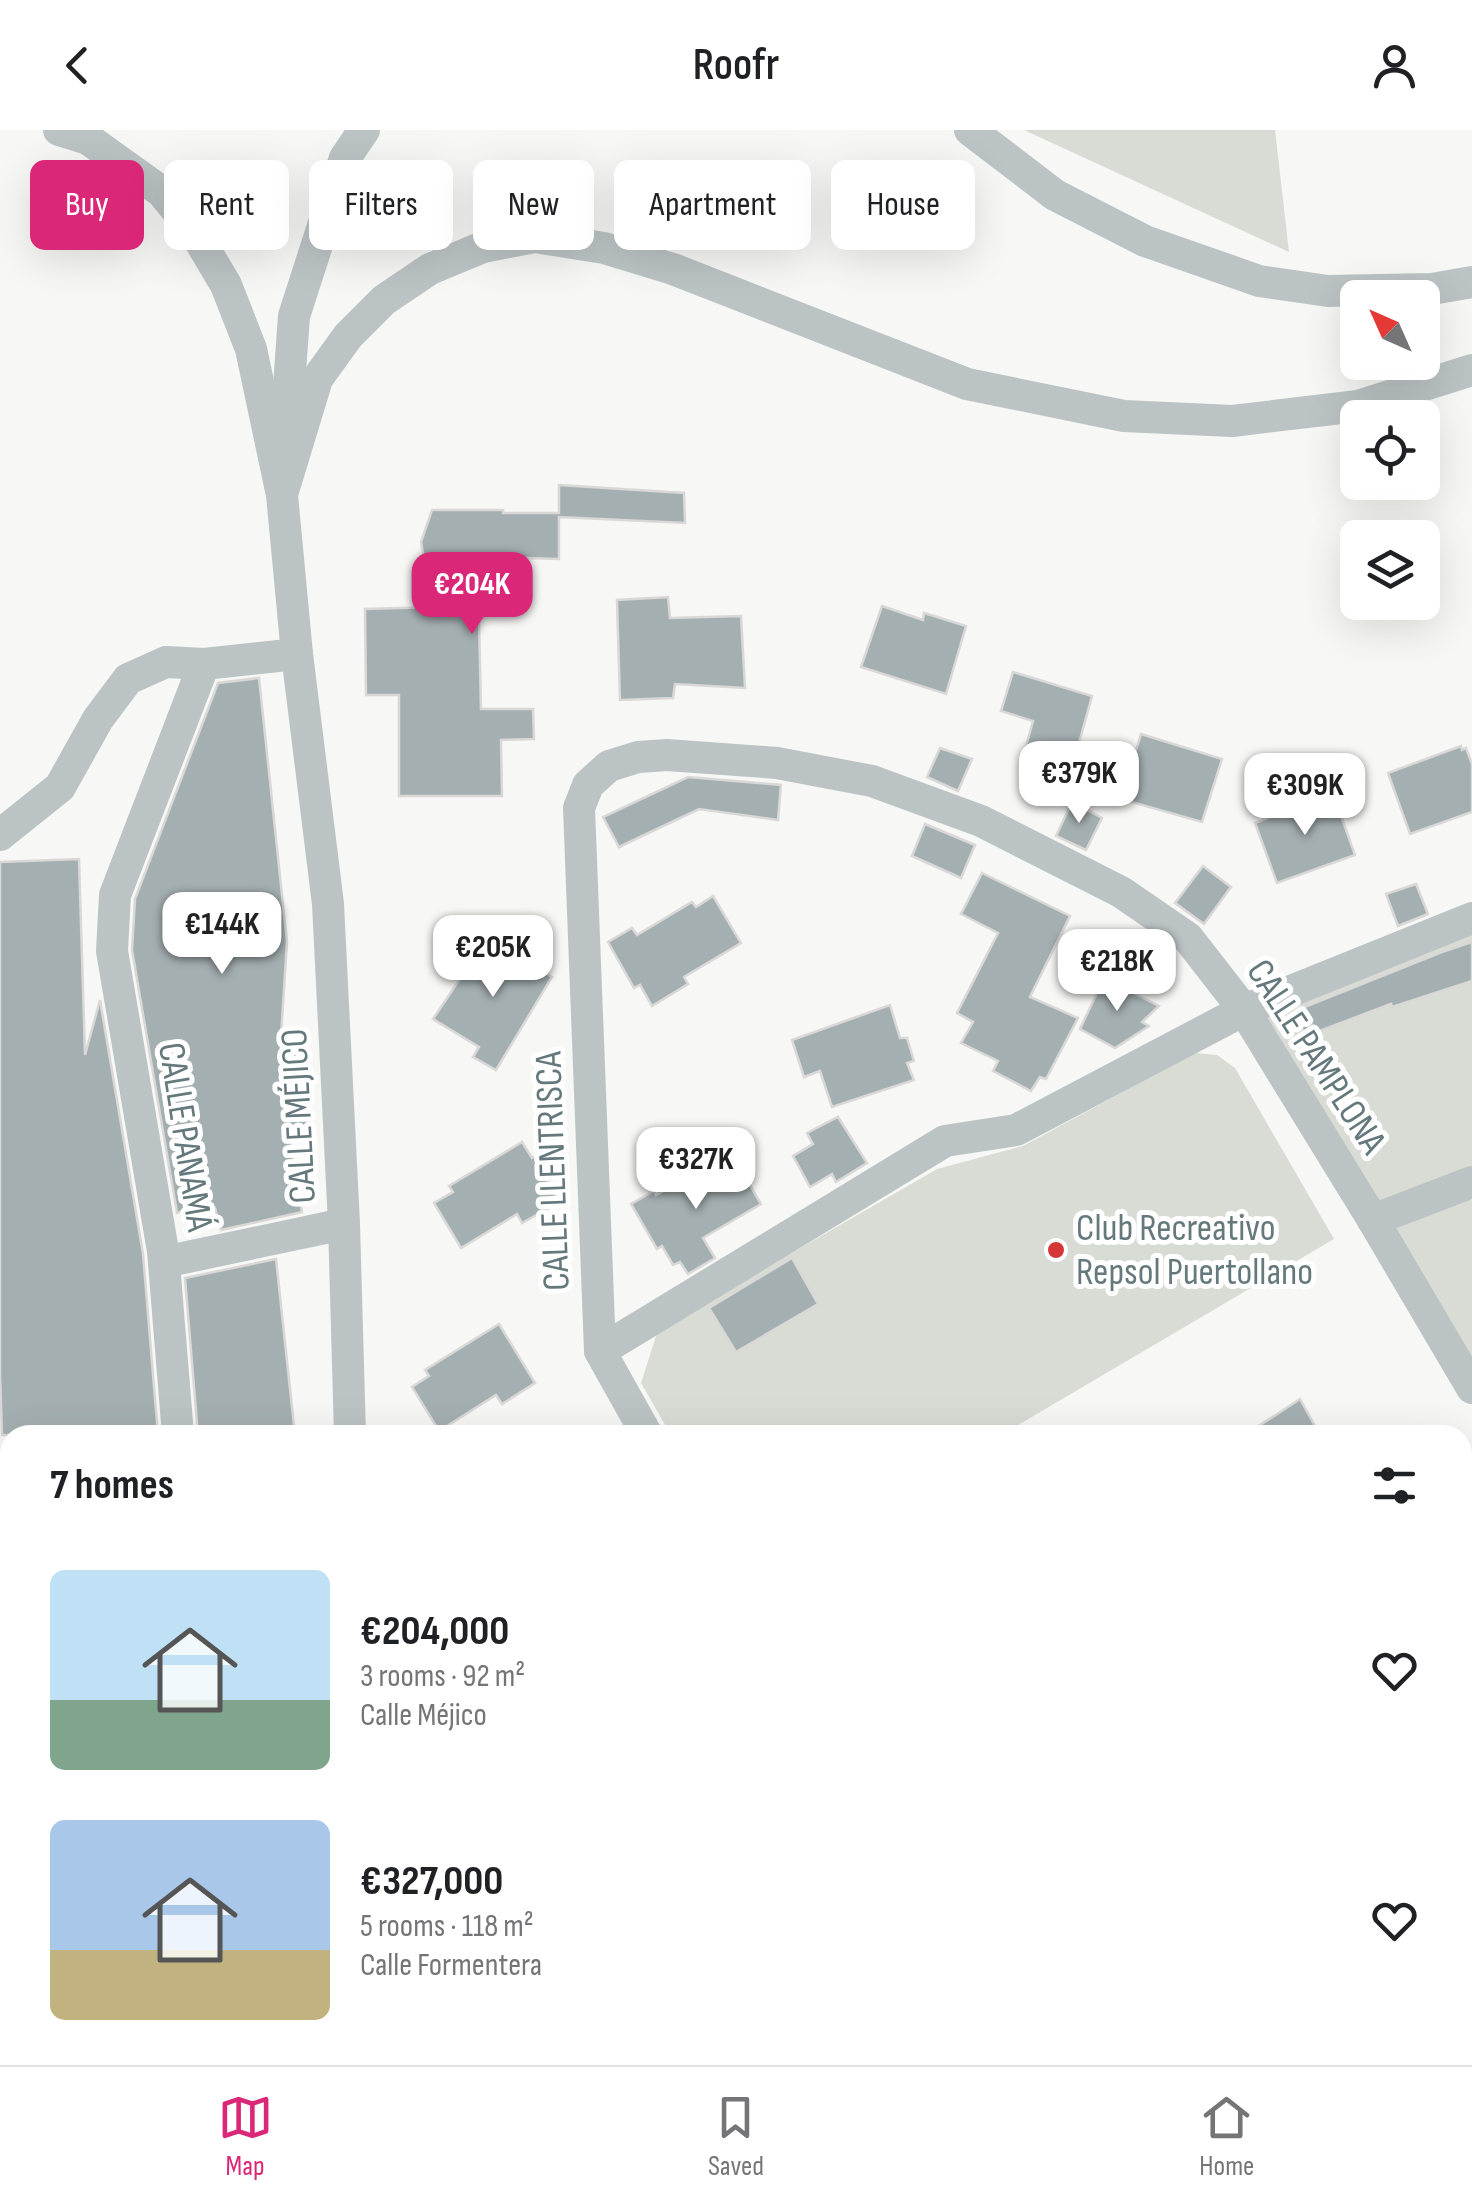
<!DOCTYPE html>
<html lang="en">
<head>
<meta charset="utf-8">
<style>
  :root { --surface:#fff; --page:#f2f2f2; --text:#202124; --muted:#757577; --line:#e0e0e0; --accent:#db2777 }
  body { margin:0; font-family:"Sofia Sans Condensed",sans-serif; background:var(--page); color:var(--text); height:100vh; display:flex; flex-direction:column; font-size:38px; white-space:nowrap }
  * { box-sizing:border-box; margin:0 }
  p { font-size:32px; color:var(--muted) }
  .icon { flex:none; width:55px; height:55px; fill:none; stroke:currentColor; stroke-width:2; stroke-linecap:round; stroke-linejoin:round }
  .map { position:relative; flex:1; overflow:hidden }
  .sheet { position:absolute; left:0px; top:1295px; width:1472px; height:640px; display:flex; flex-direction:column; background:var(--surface); border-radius:30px 30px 0 0; box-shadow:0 10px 40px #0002 }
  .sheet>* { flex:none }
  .hud { position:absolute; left:30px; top:30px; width:1412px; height:90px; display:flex; gap:20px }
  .needle { width:65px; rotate:315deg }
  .fabs { position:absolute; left:1340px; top:150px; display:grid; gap:20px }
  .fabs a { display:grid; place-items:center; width:100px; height:100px; border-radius:15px; background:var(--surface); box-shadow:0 10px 40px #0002; font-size:50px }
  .price { position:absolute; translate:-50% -85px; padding:0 22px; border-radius:20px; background:#fff; color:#222; font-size:32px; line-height:65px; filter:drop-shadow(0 2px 5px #0008) }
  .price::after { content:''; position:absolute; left:50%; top:60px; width:30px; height:22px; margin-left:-15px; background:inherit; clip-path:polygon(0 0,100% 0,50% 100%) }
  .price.active { background:var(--accent); color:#fff }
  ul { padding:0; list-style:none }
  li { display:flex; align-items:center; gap:30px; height:250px; padding:0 50px }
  li span { display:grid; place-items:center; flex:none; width:280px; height:200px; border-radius:15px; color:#555 }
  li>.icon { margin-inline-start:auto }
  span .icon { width:120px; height:120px; fill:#fffc; stroke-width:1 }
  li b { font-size:42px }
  h2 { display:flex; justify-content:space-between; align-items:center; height:120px; padding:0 50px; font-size:42px }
  .tag { padding:0 35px; border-radius:15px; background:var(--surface); box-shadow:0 10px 40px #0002; font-size:35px; line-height:90px }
  .tag.active { background:var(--accent); color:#fff }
  header { display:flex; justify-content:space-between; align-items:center; height:130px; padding:0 50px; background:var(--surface); font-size:45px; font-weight:600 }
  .menu { display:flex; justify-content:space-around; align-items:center; height:140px; border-top:2px solid var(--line); background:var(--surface); font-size:28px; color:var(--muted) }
  .menu a { display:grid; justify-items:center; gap:5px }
  .menu .active { color:var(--accent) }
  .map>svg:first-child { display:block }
  .built { fill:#e8e8e8 }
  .green { fill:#d8dcd4 }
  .building { fill:#a4afb1; stroke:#d9d8d7; stroke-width:2.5 }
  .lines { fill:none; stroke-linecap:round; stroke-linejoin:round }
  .path { stroke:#b7bcbd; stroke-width:6; stroke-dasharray:5 5; stroke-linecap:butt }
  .minor { stroke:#bcc3c4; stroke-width:32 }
  .poi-dot { fill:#d53637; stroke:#fff; stroke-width:4 }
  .labels { text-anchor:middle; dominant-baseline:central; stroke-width:10; stroke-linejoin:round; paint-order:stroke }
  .street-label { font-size:38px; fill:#65797d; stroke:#fff }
  .poi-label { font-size:38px; fill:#65797d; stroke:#fff; text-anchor:start }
</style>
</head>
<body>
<header><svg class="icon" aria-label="back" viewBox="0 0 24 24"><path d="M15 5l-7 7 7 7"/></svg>Roofr<svg class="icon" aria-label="person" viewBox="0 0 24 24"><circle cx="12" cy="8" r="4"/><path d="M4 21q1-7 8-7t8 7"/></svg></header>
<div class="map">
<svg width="1472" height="1935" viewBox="0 0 1472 1935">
  <rect width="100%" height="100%" fill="#f7f7f5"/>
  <!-- built -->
  <path class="built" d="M10 1764V1925H268L272 1935H0V1770Z"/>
  <!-- green -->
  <g class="green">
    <path d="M1024 0H1275L1289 122Z"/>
    <path d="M1472 788V1052L1463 1056 1472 1071V1258L1244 880Z"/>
    <path d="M1195 923 1217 925 1235 938 1334 1109 1001 1305H671L641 1253 658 1200 937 1039 1023 1016Z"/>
    <path d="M10 1792V1898L0 1904V1798Z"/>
    <path d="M10 1915V1925H171L173 1927 160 1935H0V1920Z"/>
  </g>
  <!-- building -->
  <g class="building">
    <path d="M559 355 684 363 685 393 559 387V429L527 428V440H504L503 446 478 445 481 579H533L534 609 501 610 502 666H399V565H366L365 479 433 477 421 412 432 380H503V383H559Z"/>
    <path d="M668 467 670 488 741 486 745 558 675 554 673 568 620 570 617 470Z"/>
    <path d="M882 476 923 490 924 483 966 496 946 564 861 537Z"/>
    <path d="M1013 542 1092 566 1074 631 1026 616 1033 591 1001 581Z"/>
    <path d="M259 548 287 812 281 907 299 910 304 959 311 998 288 1000 302 1082 221 1100 215 1078 190 1079 177 1083 132 820 135 769 218 553Z"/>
    <path d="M1141 604 1222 629 1202 692 1121 669Z"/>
    <path d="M1461 616 1462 620 1466 618 1472 634V682L1410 704 1388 643Z"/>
    <path d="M940 618 972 629 958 661 927 647Z"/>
    <path d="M688 647 781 655 778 690 699 679 619 717 603 687Z"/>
    <path d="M1333 663 1355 725 1277 753 1255 693Z"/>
    <path d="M1072 672 1102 688 1086 720 1056 706Z"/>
    <path d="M925 694 975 715 961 748 912 726Z"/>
    <path d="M79 729 85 925 100 870 143 1124 158 1305H2L0 1244V732Z"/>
    <path d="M1203 736 1231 757 1204 794 1175 773Z"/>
    <path d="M982 743 1070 786 1030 867 1078 888 1046 949 1040 947 1031 961 993 941 998 931 961 913 973 892 957 883 998 803 961 784Z"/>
    <path d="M1416 754 1428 784 1398 796 1386 764Z"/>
    <path d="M713 766 741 813 684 847 688 854 652 876 640 855 634 858 608 812 632 798 637 805 692 772 696 777Z"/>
    <path d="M486 805 552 847 496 940 473 927 479 917 433 889 470 834 468 833Z"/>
    <path d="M1472 812V851L1392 877 1391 874 1306 906 1292 882 1442 822Z"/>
    <path d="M1104 848 1159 876 1142 892 1149 896 1115 918 1080 899Z"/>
    <path d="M890 875 900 908H907L914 931 907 933 914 950 832 977 820 941 804 947 792 910Z"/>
    <path d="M838 987 867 1033 836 1052 832 1044 810 1057 793 1026 813 1014 807 1003Z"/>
    <path d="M522 1012 532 1028 537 1025 553 1048 547 1052 559 1072 522 1093 517 1084 461 1118 434 1073 453 1062 449 1056Z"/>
    <path d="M735 1029 761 1074 703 1108 715 1128 688 1144 680 1132 673 1135 662 1116 657 1119 631 1074 654 1061 656 1065 712 1033 716 1039Z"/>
    <path d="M792 1128 818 1174 736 1222 709 1178Z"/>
    <path d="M276 1129 295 1305H198L185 1148Z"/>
    <path d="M499 1194 535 1253 502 1274 496 1265 439 1301 412 1257 429 1246 425 1240Z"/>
    <path d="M1300 1269 1320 1305H1245Z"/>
  </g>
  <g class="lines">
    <!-- path -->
    <path class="path" d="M342 1925 346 1935"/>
    <!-- minor -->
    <g class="minor">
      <path d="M59 0 88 9 162 62 194 101 226 155 251 219 282 365 297 524 328 774 344 1094 350 1305"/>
      <path d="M970 0 1055 65 1145 111 1259 151 1328 161 1432 159 1472 152"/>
      <path d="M285 311 294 186 345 28 364 0"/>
      <path d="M283 361 317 249 348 206 384 170 430 139 483 117 535 107 604 118 673 139 967 254 1124 286 1232 291 1358 276 1472 240"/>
      <path d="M0 705 60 657 98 589 128 549 166 532 204 534"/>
      <path d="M1373 1090 1472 1052"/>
      <path d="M164 1132 344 1094"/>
      <path d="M600 1221 945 1011 1016 1000 1244 880 1472 788"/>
      <path d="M178 1305 163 1121 112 821 115 765 204 534 297 524"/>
      <path d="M647 1305 600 1221 579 678 588 655 609 636 638 627 667 625 777 633 872 651 981 691 1121 762 1188 808 1244 880 1373 1090 1472 1258"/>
      <path d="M0 1340H10"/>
      <path d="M1462 1370 1472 1357"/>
      <path d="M1462 1431 1472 1447"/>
      <path d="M0 1513 10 1530"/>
      <path d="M1462 1685 1472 1680"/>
      <path d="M0 1750 10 1744"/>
      <path d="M299 1925 304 1935"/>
      <path d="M708 1935V1925"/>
      <path d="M1215 1935 1216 1925"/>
    </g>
  </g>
  <!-- markers -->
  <circle class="poi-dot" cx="1056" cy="1120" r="10"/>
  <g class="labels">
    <!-- street labels -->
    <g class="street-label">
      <text transform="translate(1316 927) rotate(57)">CALLE PAMPLONA</text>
      <text transform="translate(299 986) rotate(-93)">CALLE MÉJICO</text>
      <text transform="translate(185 1007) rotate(81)">CALLE PANAMÁ</text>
      <text transform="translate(553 1041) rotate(-92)">CALLE LLENTRISCA</text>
    </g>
    <!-- poi labels -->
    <g class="poi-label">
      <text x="1076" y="1098">Club Recreativo<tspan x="1076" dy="44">Repsol Puertollano</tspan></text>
    </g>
  </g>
</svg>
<div class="fabs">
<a><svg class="needle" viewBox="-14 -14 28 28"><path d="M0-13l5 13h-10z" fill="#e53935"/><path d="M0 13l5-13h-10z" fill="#757577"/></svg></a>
<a><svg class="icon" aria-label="locate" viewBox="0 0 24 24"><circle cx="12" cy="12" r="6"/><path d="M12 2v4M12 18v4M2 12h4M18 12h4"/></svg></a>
<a><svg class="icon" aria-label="layers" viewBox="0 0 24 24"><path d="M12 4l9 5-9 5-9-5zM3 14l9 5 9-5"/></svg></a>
</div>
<b class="price active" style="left:472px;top:507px">€204K</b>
<b class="price" style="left:1079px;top:696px">€379K</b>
<b class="price" style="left:1305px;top:708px">€309K</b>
<b class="price" style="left:222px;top:847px">€144K</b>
<b class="price" style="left:493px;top:870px">€205K</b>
<b class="price" style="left:1117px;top:884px">€218K</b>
<b class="price" style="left:696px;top:1082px">€327K</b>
<div class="hud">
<a class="tag active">Buy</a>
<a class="tag">Rent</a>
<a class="tag">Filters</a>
<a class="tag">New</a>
<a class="tag">Apartment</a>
<a class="tag">House</a>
</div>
<section class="sheet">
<h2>7 homes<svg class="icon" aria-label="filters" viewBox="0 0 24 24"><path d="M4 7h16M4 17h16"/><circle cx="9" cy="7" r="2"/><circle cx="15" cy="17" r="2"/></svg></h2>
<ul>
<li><span style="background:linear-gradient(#bfe0f5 65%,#7fa58c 0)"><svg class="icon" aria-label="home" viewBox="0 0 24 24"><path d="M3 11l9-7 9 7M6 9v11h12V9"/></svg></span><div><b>€204,000</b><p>3 rooms · 92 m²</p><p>Calle Méjico</p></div><svg class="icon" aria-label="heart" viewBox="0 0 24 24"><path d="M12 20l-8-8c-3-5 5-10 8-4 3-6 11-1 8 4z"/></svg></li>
<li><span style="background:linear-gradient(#a9c7e8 65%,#c2b280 0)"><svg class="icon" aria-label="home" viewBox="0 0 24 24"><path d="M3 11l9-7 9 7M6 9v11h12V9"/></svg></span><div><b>€327,000</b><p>5 rooms · 118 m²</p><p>Calle Formentera</p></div><svg class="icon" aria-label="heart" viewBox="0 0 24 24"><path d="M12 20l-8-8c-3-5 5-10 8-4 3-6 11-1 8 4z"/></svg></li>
</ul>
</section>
</div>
<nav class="menu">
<a class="active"><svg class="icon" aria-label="map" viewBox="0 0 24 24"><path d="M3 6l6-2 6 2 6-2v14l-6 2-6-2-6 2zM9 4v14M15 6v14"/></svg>Map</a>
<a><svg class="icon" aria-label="saved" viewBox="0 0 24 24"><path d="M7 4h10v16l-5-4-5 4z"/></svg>Saved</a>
<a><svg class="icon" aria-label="home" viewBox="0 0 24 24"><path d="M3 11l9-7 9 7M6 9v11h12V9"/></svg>Home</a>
</nav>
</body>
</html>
